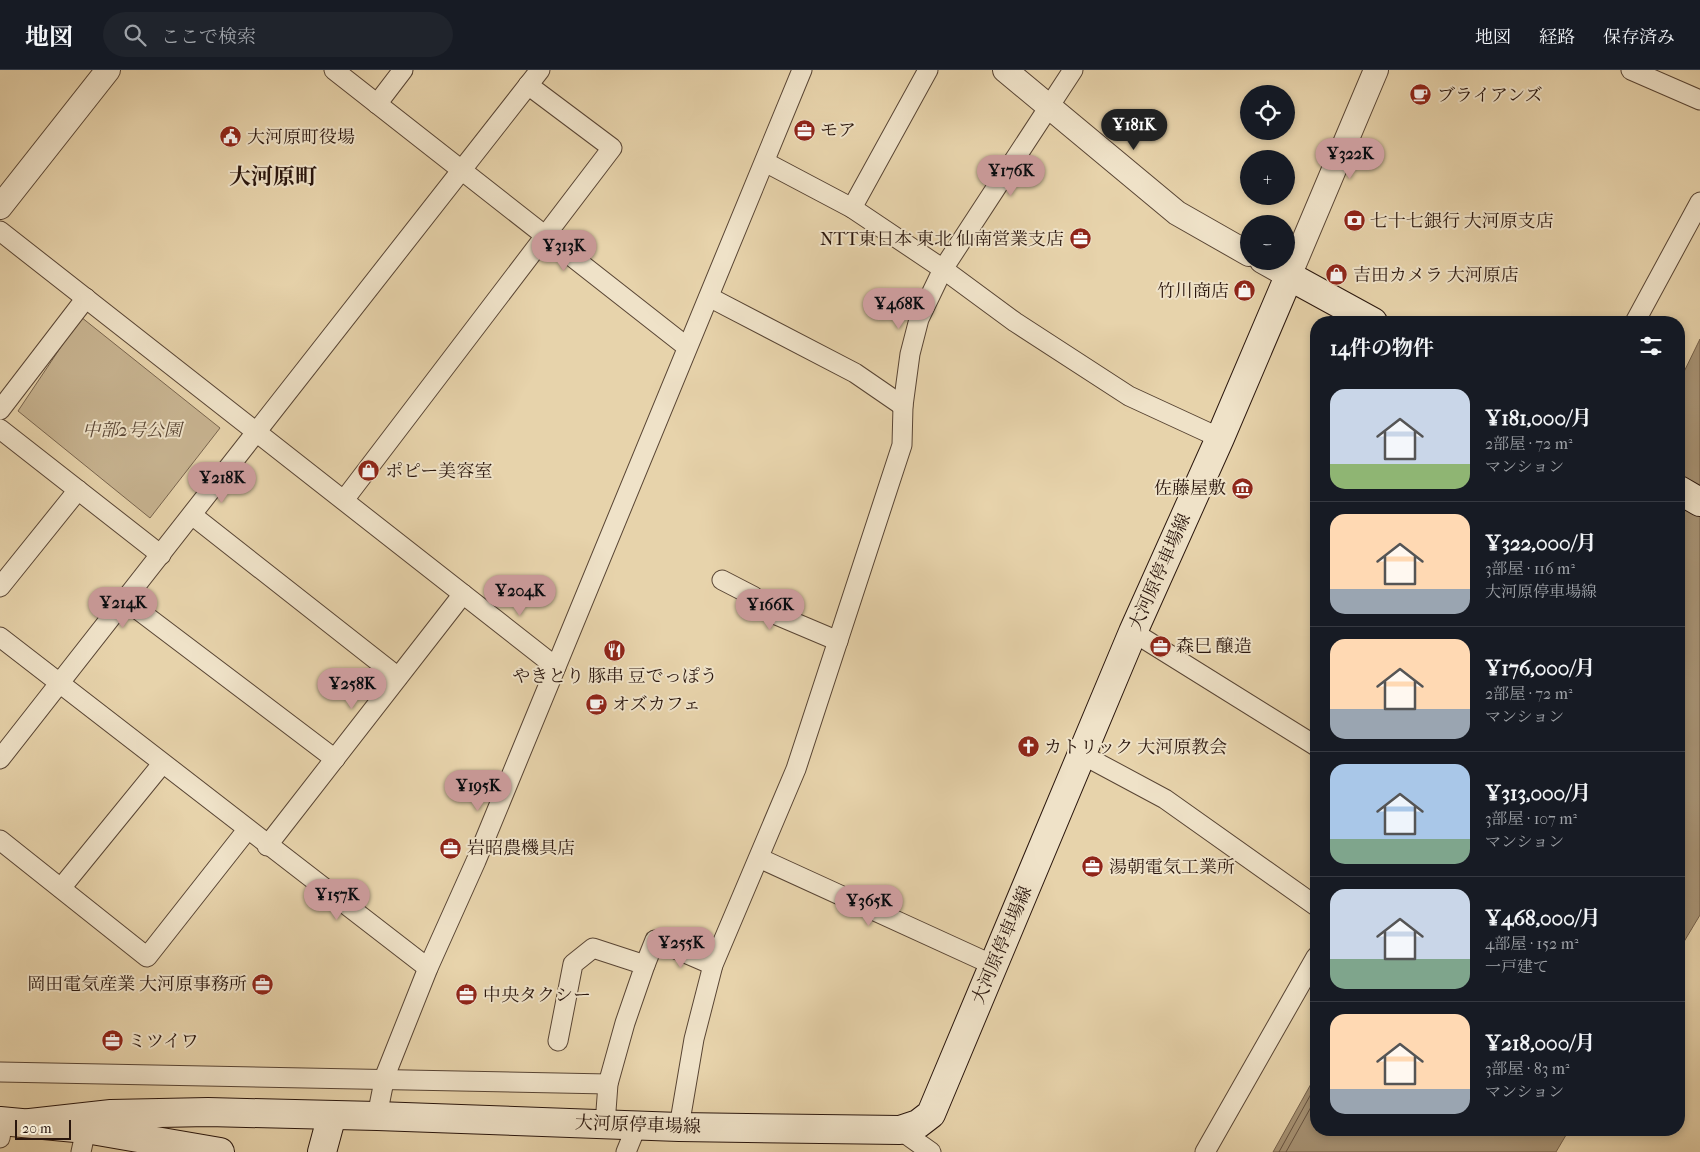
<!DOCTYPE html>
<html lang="ja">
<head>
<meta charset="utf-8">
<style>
  :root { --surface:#171b24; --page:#20242c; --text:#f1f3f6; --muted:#9ea1a6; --line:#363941; --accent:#c59692 }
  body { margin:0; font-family:"IM FELL French Canon","Noto Serif JP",serif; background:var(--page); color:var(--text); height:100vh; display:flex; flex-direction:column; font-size:19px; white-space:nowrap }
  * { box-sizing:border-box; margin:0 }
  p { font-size:16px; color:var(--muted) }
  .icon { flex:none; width:28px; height:28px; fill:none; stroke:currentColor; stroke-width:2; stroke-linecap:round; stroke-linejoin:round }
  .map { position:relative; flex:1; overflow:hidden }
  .panel { position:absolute; left:1310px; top:246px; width:375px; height:820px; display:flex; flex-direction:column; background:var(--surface); border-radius:20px; box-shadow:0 2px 8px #0003 }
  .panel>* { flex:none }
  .buttons { position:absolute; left:1240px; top:15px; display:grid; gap:10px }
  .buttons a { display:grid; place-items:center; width:55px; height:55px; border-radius:50%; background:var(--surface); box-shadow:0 2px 8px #0003; font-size:25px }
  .scale { position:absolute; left:15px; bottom:12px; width:56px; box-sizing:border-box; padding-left:5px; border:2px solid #2a160d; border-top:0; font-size:14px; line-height:18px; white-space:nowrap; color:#2a160d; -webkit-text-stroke:4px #efe2c8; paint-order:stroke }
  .price { position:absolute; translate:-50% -42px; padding:0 11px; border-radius:18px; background:var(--accent); color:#111; font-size:16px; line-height:32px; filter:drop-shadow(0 1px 2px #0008) }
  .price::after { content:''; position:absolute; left:50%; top:30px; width:15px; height:11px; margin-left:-8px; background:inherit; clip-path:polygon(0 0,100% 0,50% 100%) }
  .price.active { background:#222; color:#fff }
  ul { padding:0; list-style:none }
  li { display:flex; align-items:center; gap:15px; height:125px; padding:0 20px }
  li+li { border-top:1px solid var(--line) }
  li span { display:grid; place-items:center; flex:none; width:140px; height:100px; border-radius:15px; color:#555 }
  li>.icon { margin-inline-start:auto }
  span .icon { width:60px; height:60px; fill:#fffc; stroke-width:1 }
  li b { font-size:21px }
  h2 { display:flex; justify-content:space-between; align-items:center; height:60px; padding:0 20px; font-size:21px }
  header { display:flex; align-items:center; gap:30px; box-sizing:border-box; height:70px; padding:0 25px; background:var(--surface); border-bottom:1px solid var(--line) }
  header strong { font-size:24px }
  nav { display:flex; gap:28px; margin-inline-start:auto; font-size:18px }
  .search { width:350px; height:45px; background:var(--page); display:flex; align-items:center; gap:12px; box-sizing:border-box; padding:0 18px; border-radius:28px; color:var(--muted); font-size:19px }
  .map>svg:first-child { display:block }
  .green { fill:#c7b390; stroke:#78644e }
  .water { fill:#a79375; stroke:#75614b }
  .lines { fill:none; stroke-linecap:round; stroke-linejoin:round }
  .shore { stroke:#685441; stroke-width:1 }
  .minor-casing { stroke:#594534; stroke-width:21 }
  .tertiary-casing { stroke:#594534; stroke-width:26 }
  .secondary-casing { stroke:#2a160d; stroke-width:30 }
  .minor { stroke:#efe2c8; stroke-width:19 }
  .tertiary { stroke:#efe2c8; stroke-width:24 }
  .secondary { stroke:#efe2c8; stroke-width:28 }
  .labels { text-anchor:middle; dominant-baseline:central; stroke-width:4; stroke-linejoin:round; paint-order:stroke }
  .poi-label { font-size:18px; fill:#2a160d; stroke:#efe2c8; text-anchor:start }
  .park-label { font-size:18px; font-style:italic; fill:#594534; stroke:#efe2c8 }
  .street-label { font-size:18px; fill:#2a160d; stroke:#efe2c8 }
  .district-label { font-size:22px; font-weight:bold; fill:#2a160d; stroke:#efe2c8 }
</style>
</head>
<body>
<header>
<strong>地図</strong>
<div class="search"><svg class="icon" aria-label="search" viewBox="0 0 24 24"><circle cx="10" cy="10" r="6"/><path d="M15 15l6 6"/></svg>ここで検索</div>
<nav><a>地図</a><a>経路</a><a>保存済み</a></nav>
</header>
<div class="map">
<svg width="1700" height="1082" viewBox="0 0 1700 1082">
  <rect width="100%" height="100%" fill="#e7d3ab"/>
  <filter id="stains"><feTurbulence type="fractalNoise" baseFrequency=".004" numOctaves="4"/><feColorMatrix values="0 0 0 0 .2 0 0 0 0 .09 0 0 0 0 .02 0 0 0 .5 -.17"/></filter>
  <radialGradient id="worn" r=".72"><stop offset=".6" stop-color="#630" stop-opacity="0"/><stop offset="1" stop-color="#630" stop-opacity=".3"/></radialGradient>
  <!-- green -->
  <path class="green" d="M81 247 220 358 150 448 18 341Z"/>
  <!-- water -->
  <g class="water">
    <path d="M1700 269V845L1679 880V312Z"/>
    <path d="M1316 1005V1060H1569L1556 1082H1273Z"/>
  </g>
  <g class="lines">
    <!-- shore -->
    <g class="shore">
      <path d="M1279 1082 1316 1015"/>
      <path d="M1286 1082 1316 1028"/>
    </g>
    <defs>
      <g id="minor">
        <path d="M334 0 687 277"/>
        <path d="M1631 0 1700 30"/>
        <path d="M377 34 403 0"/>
        <path d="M765 92 852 138 943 199 1015 252 1129 326 1220 368"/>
        <path d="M852 138 928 0"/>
        <path d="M0 161 556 597"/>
        <path d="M709 227 855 303 903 336"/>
        <path d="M1635 252 1700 132"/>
        <path d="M0 340 86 228"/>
        <path d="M0 359 161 485"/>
        <path d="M344 430 612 78 528 15"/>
        <path d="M192 445 398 607"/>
        <path d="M722 510 753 526 767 541 838 571"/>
        <path d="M0 517 78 420"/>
        <path d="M125 530 335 689"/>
        <path d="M1133 562 1316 676"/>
        <path d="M0 567 428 898"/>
        <path d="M1081 684 1165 729 1316 836"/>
        <path d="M0 689 540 0"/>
        <path d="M0 770 147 887 247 760"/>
        <path d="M267 776 463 524"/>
        <path d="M759 788 993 895"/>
        <path d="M61 818 162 694"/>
        <path d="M645 895 655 870 713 895"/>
        <path d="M558 971 573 894 593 878 645 895 625 953 608 1014 605 1054"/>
        <path d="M0 1002 608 1014"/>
        <path d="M377 1046 385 1006 428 898 476 791 802 0"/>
        <path d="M679 1057 694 969 713 895 796 699 902 375 903 336 910 284 919 249 943 199 1073 0"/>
        <path d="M900 1060 931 1082"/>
        <path d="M0 1068 3 1051"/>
        <path d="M81 1082 86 1059"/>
        <path d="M626 1082 637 1055"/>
        <path d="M1205 1082 1316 887"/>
      </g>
      <g id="tertiary">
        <path d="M1005 0 1177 143 1249 184"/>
        <path d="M0 137 108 0"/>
        <path d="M1262 191 1289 206 1376 0"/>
      </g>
      <g id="secondary">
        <path d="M1679 420 1700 432"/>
        <path d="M0 1051 86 1059 220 1082"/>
        <path d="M30 1053 111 1044 208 1042 377 1046 679 1057 900 1060 918 1054 931 1044 1133 562 1220 368 1289 206 1373 252"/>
        <path d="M322 1082 332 1045"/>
      </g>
    </defs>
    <!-- minor casing -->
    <use href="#minor" class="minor-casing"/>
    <!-- tertiary casing -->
    <use href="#tertiary" class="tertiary-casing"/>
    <!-- secondary casing -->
    <use href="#secondary" class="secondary-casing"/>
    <!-- minor -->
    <use href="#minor" class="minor"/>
    <!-- tertiary -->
    <use href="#tertiary" class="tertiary"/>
    <!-- secondary -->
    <use href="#secondary" class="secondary"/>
  </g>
  <!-- icons -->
  <defs>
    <symbol id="cafe-disc" viewBox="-11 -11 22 22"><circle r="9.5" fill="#8f2418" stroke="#efe2c8"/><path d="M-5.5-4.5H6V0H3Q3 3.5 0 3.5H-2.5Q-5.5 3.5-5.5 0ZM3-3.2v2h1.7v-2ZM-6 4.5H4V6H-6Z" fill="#fff"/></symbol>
    <symbol id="office-disc" viewBox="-11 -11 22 22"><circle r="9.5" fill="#8f2418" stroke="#efe2c8"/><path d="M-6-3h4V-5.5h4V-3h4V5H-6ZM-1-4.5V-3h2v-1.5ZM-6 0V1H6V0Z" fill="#fff"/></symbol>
    <symbol id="civic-disc" viewBox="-11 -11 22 22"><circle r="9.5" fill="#8f2418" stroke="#efe2c8"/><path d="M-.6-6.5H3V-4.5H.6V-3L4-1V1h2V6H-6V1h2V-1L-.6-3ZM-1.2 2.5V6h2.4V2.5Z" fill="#fff"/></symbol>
    <symbol id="bank-disc" viewBox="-11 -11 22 22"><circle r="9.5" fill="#8f2418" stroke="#efe2c8"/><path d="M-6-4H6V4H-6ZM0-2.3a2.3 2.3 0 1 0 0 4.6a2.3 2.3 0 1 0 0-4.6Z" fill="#fff"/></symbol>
    <symbol id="shop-disc" viewBox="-11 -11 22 22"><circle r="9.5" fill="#8f2418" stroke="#efe2c8"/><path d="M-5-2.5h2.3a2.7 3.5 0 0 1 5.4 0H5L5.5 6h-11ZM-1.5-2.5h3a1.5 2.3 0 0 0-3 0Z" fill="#fff"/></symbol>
    <symbol id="museum-disc" viewBox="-11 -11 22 22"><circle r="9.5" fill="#8f2418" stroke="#efe2c8"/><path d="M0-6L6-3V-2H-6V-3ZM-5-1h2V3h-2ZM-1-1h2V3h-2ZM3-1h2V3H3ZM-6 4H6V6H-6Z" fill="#fff"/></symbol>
    <symbol id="restaurant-disc" viewBox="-11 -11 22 22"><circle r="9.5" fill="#8f2418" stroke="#efe2c8"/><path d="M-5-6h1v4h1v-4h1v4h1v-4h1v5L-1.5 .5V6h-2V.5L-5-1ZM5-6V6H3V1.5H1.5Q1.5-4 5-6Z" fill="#fff"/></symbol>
    <symbol id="church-disc" viewBox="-11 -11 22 22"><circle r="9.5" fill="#8f2418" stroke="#efe2c8"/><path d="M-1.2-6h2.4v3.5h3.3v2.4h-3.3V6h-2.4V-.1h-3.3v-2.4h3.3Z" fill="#fff"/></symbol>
  </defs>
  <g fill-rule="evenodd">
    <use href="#cafe-disc" x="1408" y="12" width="25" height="25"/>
    <use href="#office-disc" x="792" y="48" width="25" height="25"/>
    <use href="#civic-disc" x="218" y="54" width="25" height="25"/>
    <use href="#bank-disc" x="1342" y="138" width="25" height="25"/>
    <use href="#office-disc" x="1068" y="156" width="25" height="25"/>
    <use href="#shop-disc" x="1324" y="192" width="25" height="25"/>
    <use href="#shop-disc" x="1232" y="208" width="25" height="25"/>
    <use href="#shop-disc" x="356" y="388" width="25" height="25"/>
    <use href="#museum-disc" x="1230" y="406" width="25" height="25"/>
    <use href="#office-disc" x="1148" y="564" width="25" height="25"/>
    <use href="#restaurant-disc" x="602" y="568" width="25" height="25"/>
    <use href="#cafe-disc" x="584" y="622" width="25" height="25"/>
    <use href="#church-disc" x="1016" y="664" width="25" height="25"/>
    <use href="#office-disc" x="438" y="766" width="25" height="25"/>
    <use href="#office-disc" x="1080" y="784" width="25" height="25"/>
    <use href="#office-disc" x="250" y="902" width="25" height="25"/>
    <use href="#office-disc" x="454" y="912" width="25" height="25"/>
    <use href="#office-disc" x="100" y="958" width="25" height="25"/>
  </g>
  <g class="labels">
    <!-- poi labels -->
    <g class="poi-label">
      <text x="1437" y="25">ブライアンズ</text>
      <text x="820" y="60">モア</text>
      <text x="247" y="67">大河原町役場</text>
      <text x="1370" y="151">七十七銀行 大河原支店</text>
      <text x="1064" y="169" text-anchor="end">NTT東日本 東北 仙南営業支店</text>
      <text x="1353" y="205">吉田カメラ 大河原店</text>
      <text x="1229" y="221" text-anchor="end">竹川商店</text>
      <text x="385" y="401">ポピー美容室</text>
      <text x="1226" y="418" text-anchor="end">佐藤屋敷</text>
      <text x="1176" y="576">森巳 醸造</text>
      <text x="615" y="606" text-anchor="middle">やきとり 豚串 豆でっぽう</text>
      <text x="612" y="634">オズカフェ</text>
      <text x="1044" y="677">カトリック 大河原教会</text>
      <text x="467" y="778">岩昭農機具店</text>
      <text x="1109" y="797">湯朝電気工業所</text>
      <text x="247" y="914" text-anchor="end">岡田電気産業 大河原事務所</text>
      <text x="483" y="925">中央タクシー</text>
      <text x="128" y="971">ミツイワ</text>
    </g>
    <!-- park labels -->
    <g class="park-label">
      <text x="132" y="360">中部2号公園</text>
    </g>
    <!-- street labels -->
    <g class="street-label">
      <text transform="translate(1160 502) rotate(-66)">大河原停車場線</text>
      <text transform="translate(1002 875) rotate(-67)">大河原停車場線</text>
      <text transform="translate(638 1055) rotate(2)">大河原停車場線</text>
    </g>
    <!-- district labels -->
    <g class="district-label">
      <text x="273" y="107">大河原町</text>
    </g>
  </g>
  <rect width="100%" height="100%" filter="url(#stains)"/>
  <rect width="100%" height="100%" fill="url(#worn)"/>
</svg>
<div class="buttons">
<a><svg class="icon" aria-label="locate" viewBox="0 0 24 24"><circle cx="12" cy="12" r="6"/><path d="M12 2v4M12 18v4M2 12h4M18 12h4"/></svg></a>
<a>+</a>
<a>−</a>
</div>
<div class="scale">20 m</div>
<b class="price active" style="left:1134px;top:81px">¥181K</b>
<b class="price" style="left:1350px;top:110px">¥322K</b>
<b class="price" style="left:1011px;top:127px">¥176K</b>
<b class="price" style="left:564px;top:202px">¥313K</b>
<b class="price" style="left:899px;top:260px">¥468K</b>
<b class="price" style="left:222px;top:434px">¥218K</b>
<b class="price" style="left:520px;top:547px">¥204K</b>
<b class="price" style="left:123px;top:559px">¥214K</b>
<b class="price" style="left:770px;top:561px">¥166K</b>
<b class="price" style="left:352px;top:640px">¥258K</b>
<b class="price" style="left:478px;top:742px">¥195K</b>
<b class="price" style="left:337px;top:851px">¥157K</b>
<b class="price" style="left:869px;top:857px">¥365K</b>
<b class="price" style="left:681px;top:899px">¥255K</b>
<section class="panel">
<h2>14件の物件<svg class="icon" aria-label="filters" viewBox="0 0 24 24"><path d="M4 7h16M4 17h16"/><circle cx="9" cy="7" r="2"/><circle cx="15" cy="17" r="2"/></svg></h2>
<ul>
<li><span style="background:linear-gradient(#c9d6e8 75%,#8fb573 0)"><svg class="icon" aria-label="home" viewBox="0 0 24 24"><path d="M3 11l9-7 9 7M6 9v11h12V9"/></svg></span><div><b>¥181,000/月</b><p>2部屋 · 72 m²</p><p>マンション</p></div></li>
<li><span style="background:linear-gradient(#ffd9b3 75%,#9aa5b1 0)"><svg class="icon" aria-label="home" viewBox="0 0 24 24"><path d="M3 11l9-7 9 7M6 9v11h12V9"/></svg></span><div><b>¥322,000/月</b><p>3部屋 · 116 m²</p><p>大河原停車場線</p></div></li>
<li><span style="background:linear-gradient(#ffd9b3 70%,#9aa5b1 0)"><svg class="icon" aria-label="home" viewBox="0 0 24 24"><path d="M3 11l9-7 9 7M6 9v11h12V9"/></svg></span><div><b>¥176,000/月</b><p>2部屋 · 72 m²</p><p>マンション</p></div></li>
<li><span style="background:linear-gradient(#a9c7e8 75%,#7fa58c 0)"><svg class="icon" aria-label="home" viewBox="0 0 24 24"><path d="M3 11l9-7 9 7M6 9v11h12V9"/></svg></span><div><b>¥313,000/月</b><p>3部屋 · 107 m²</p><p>マンション</p></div></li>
<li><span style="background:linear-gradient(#c9d6e8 70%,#7fa58c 0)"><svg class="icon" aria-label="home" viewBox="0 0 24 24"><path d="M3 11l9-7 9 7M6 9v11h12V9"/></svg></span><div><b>¥468,000/月</b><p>4部屋 · 152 m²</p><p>一戸建て</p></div></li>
<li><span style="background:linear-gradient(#ffd9b3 75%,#9aa5b1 0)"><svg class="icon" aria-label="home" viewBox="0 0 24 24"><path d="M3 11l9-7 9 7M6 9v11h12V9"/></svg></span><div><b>¥218,000/月</b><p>3部屋 · 83 m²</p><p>マンション</p></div></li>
</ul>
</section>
</div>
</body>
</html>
